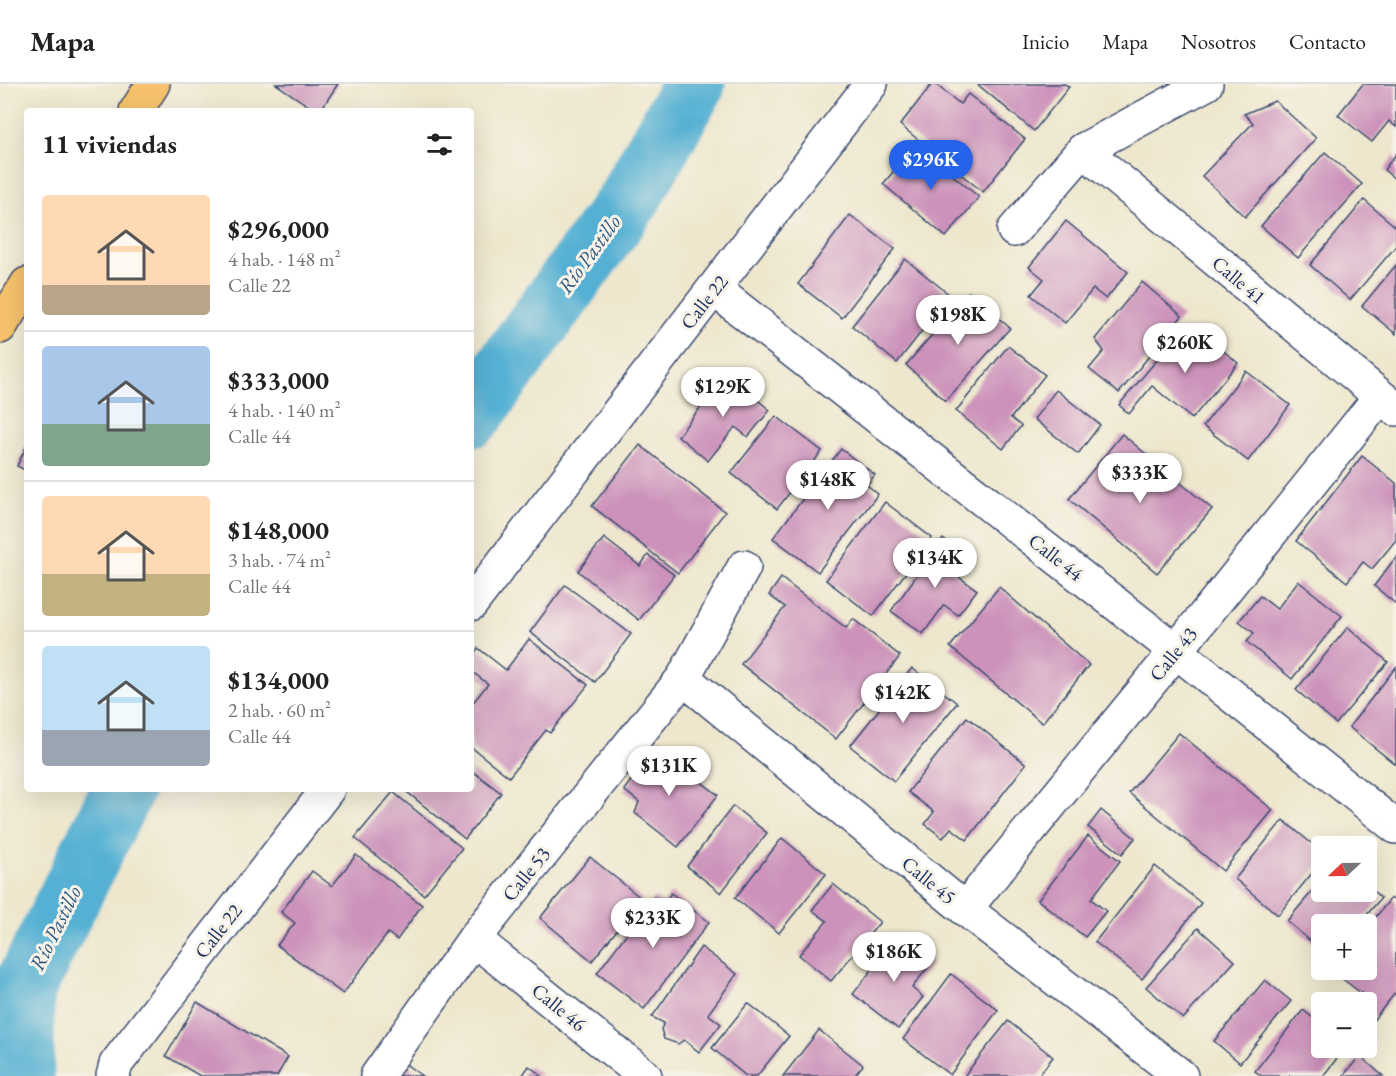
<!DOCTYPE html>
<html lang="es">
<head>
<meta charset="utf-8">
<style>
  :root { --surface:#fff; --page:#f6f6f6; --text:#222; --muted:#767676; --line:#e0e0e0; --accent:#2563eb }
  body { margin:0; font-family:"EB Garamond",serif; background:var(--page); color:var(--text); height:100vh; display:flex; flex-direction:column; font-size:22px; white-space:nowrap }
  * { box-sizing:border-box; margin:0 }
  p { font-size:20px; color:var(--muted) }
  .icon { flex:none; width:33px; height:33px; fill:none; stroke:currentColor; stroke-width:2; stroke-linecap:round; stroke-linejoin:round }
  .map { position:relative; flex:1; overflow:hidden }
  .details { position:absolute; left:24px; top:24px; width:450px; height:684px; display:flex; flex-direction:column; background:var(--surface); border-radius:6px; box-shadow:0 6px 24px #0002 }
  .details>* { flex:none }
  .needle { width:39px; rotate:248deg }
  .buttons { position:absolute; left:1311px; top:752px; display:grid; gap:12px }
  .buttons a { display:grid; place-items:center; width:66px; height:66px; border-radius:6px; background:var(--surface); box-shadow:0 6px 24px #0002; font-size:30px }
  .price { position:absolute; translate:-50% -51px; padding:0 14px; border-radius:21px; background:#fff; color:#222; font-size:20px; line-height:39px; filter:drop-shadow(0 2px 3px #0008) }
  .price::after { content:''; position:absolute; left:50%; top:36px; width:18px; height:14px; margin-left:-9px; background:inherit; clip-path:polygon(0 0,100% 0,50% 100%) }
  .price.current { background:var(--accent); color:#fff }
  ul { padding:0; list-style:none }
  li { display:flex; align-items:center; gap:18px; height:150px; padding:0 18px }
  li+li { border-top:2px solid var(--line) }
  li span { display:grid; place-items:center; flex:none; width:168px; height:120px; border-radius:6px; color:#555 }
  li>.icon { margin-inline-start:auto }
  span .icon { width:72px; height:72px; fill:#fffc; stroke-width:1 }
  li b { font-size:26px }
  h2 { display:flex; justify-content:space-between; align-items:center; height:72px; padding:0 18px; font-size:26px }
  header { display:flex; align-items:center; gap:36px; box-sizing:border-box; height:84px; padding:0 30px; background:var(--surface); border-bottom:2px solid var(--line) }
  header strong { font-size:28px }
  nav { display:flex; gap:33px; margin-inline-start:auto; font-size:21px }
  .map>svg:first-child { display:block }
  .lines { fill:none; stroke-linecap:round; stroke-linejoin:round }
  .river { stroke:#55b0d3; stroke-width:63 }
  .building { fill:#cc92ba }
  .minor-casing { stroke:#3b4b6f; stroke-width:36 }
  .major-casing { stroke:#3b4b6f; stroke-width:36 }
  .minor { stroke:#fff; stroke-width:33 }
  .major { stroke:#f5c16b; stroke-width:33 }
  .labels { text-anchor:middle; dominant-baseline:central; stroke-width:6; stroke-linejoin:round; paint-order:stroke }
  .street-label { font-size:20px; fill:#1b2f5e; stroke:#f7f3e8 }
  .water-label { font-size:21px; font-style:italic; fill:#2c5681; stroke:#f7f3e8 }
</style>
</head>
<body>
<header>
<strong>Mapa</strong>
<nav><a>Inicio</a><a>Mapa</a><a>Nosotros</a><a>Contacto</a></nav>
</header>
<div class="map">
<svg width="1396" height="992" viewBox="0 0 1396 992">
  <rect width="100%" height="100%" fill="#f7f3e8"/>
  <filter id="ink" filterUnits="userSpaceOnUse"><feTurbulence type="fractalNoise" baseFrequency=".0167" numOctaves="2"/><feDisplacementMap in="SourceGraphic" scale="12" xChannelSelector="R" yChannelSelector="G"/><feConvolveMatrix kernelMatrix="1 2 1 2 8 2 1 2 1" color-interpolation-filters="sRGB"/></filter>
  <filter id="wash" filterUnits="userSpaceOnUse"><feTurbulence type="fractalNoise" baseFrequency=".008" numOctaves="4" result="noise"/><feDisplacementMap in="SourceGraphic" scale="24" xChannelSelector="R" yChannelSelector="G"/><feGaussianBlur stdDeviation="1.35" result="paint"/><feColorMatrix in="noise" values="0 0 0 0 0 0 0 0 0 0 0 0 0 0 0 0 0 1.4 0 .05"/><feComposite in="paint" operator="in"/></filter>
  <g filter="url(#wash)">
    <rect width="100%" height="100%" fill="#eee7cd"/>
    <g class="lines">
      <!-- river -->
      <g class="river">
        <path d="M471 332 628 117 694 0"/>
        <path d="M23 992V907L123 705"/>
      </g>
    </g>
    <g id="blocks">
      <!-- building -->
      <g class="building">
        <path d="M276 0H338L320 27H316Z"/>
        <path d="M932 0H935L960 20 968 10 1025 55 983 108 900 41Z"/>
        <path d="M977 0H1065L1069 3 1034 47Z"/>
        <path d="M1363 0H1396V43L1389 37 1372 58 1338 31Z"/>
        <path d="M1275 17 1316 54 1245 133 1202 92 1253 39 1244 30Z"/>
        <path d="M916 61 979 113 946 153 883 100Z"/>
        <path d="M1325 68 1362 100 1298 174 1261 142Z"/>
        <path d="M1396 70V96L1384 86Z"/>
        <path d="M1364 116 1396 143V162L1350 216 1310 181Z"/>
        <path d="M850 131 895 165 842 234 798 200Z"/>
        <path d="M1066 137 1128 188 1106 215 1093 205 1065 239 1031 211 1044 195 1029 183Z"/>
        <path d="M905 175 950 211 897 279 852 242Z"/>
        <path d="M1396 181V250L1362 222Z"/>
        <path d="M1142 198 1182 232 1119 309 1089 285 1104 267 1095 255Z"/>
        <path d="M969 208 1010 244 946 317 906 281Z"/>
        <path d="M1197 245 1238 279 1192 335 1152 302 1129 330 1119 321 1182 246 1191 253Z"/>
        <path d="M1008 262 1045 291 1011 334 1021 342 1003 365 956 327Z"/>
        <path d="M1246 287 1290 321 1248 377 1203 342Z"/>
        <path d="M726 291 770 326 748 353 735 343 708 377 678 352Z"/>
        <path d="M1056 306 1100 341 1078 370 1034 335Z"/>
        <path d="M776 332 822 367 777 425 731 389Z"/>
        <path d="M1122 350 1212 425 1157 489 1069 415Z"/>
        <path d="M27 361V387L17 382Z"/>
        <path d="M640 361 725 428 678 489 592 422Z"/>
        <path d="M841 365 875 391 867 401 878 410 818 488 773 454Z"/>
        <path d="M1362 372 1396 399V456L1372 485 1363 478 1347 498 1296 457Z"/>
        <path d="M885 418 932 454 873 532 826 496Z"/>
        <path d="M604 454 640 482 648 471 674 491 639 536 578 487Z"/>
        <path d="M943 455 965 471 952 488 977 506 958 531 944 521 923 550 891 527Z"/>
        <path d="M1396 473V520L1374 502Z"/>
        <path d="M781 494 846 544 853 535 900 572 836 655 741 580 785 523 769 511Z"/>
        <path d="M1298 497 1342 532 1292 595 1247 558 1254 549 1239 537 1260 512 1277 525Z"/>
        <path d="M565 501 631 550 595 598 530 548Z"/>
        <path d="M999 503 1089 581 1042 639 950 563Z"/>
        <path d="M1348 543 1388 578 1336 640 1296 606Z"/>
        <path d="M529 555 588 601 550 649 546 646 509 693 471 663V621L488 600 471 587V574L478 564 506 586Z"/>
        <path d="M1396 583V678L1395 680 1349 643Z"/>
        <path d="M912 584 957 619 894 697 850 662Z"/>
        <path d="M967 633 1026 680 967 756 951 744 943 754 925 740 934 728 908 708Z"/>
        <path d="M1179 649 1273 726 1223 787 1129 709Z"/>
        <path d="M656 663 718 711 678 763 635 729 639 718 624 706Z"/>
        <path d="M471 686 501 709 465 755 407 708 409 705H471Z"/>
        <path d="M393 708 462 764 424 811 355 754Z"/>
        <path d="M733 722 767 749 721 809 687 782Z"/>
        <path d="M1101 726 1135 754 1122 770 1088 743Z"/>
        <path d="M1283 736 1322 768V777L1278 831 1235 795Z"/>
        <path d="M1088 752 1120 777 1091 815 1106 827 1085 853 1038 816Z"/>
        <path d="M782 754 826 790 779 849 735 814Z"/>
        <path d="M356 771 422 821 397 856 388 849 343 910 277 861 295 839 281 828 312 787 332 802Z"/>
        <path d="M590 773 642 815 592 877 540 834Z"/>
        <path d="M1155 782 1201 819 1142 895 1095 858Z"/>
        <path d="M1322 796V807H1366V801L1381 814 1359 840H1322V867L1287 837Z"/>
        <path d="M833 800 880 838 831 897 799 871 827 837 812 826Z"/>
        <path d="M671 809 709 838 644 925 597 889 654 813 663 820Z"/>
        <path d="M1391 814 1396 818V908L1371 939 1366 936V918H1358L1364 911 1333 888 1336 885H1366V845Z"/>
        <path d="M1198 844 1235 877 1183 935 1146 903Z"/>
        <path d="M898 852 932 878 912 904 923 913 898 945 853 910Z"/>
        <path d="M701 863 737 890 708 930 721 940 699 968 684 956 678 960 664 955 661 945 664 939 652 933Z"/>
        <path d="M951 890 998 926 950 991 903 955Z"/>
        <path d="M1265 896 1291 917 1240 979 1214 957Z"/>
        <path d="M197 918 288 973 277 992H200L166 972Z"/>
        <path d="M748 919 789 952 757 992H746L712 964Z"/>
        <path d="M1303 926 1322 941V963H1346L1323 992H1262L1255 987Z"/>
        <path d="M1008 937 1053 973 1038 992H964Z"/>
        <path d="M819 946 863 981 854 992H783Z"/>
        <path d="M1360 972 1383 992H1343Z"/>
        <path d="M404 979 422 992H394Z"/>
        <path d="M529 982 542 992H522Z"/>
      </g>
    </g>
  </g>
  <g filter="url(#ink)">
    <use href="#blocks" fill-opacity="0" stroke="#3b4b6f" stroke-width="1.5"/>
    <g class="lines">
      <defs>
        <g id="minor">
          <path d="M1083 66 1396 325"/>
          <path d="M1014 146 1083 66 1206 0"/>
          <path d="M714 205 1176 567 1396 743"/>
          <path d="M471 520 871 0"/>
          <path d="M683 594 965 825 1181 992"/>
          <path d="M965 825 1176 567 1380 313"/>
          <path d="M474 855 645 992"/>
          <path d="M113 992 116 980 328 705"/>
          <path d="M377 992 474 855 683 594 744 483"/>
        </g>
        <g id="major">
          <path d="M136 27 153 0"/>
          <path d="M0 243 27 200"/>
        </g>
      </defs>
      <!-- minor casing -->
      <use href="#minor" class="minor-casing"/>
      <!-- major casing -->
      <use href="#major" class="major-casing"/>
      <!-- minor -->
      <use href="#minor" class="minor"/>
      <!-- major -->
      <use href="#major" class="major"/>
    </g>
  </g>
  <g class="labels">
    <!-- street labels -->
    <g class="street-label">
      <text transform="translate(1239 196) rotate(40)">Calle 41</text>
      <text transform="translate(704 218) rotate(-52)">Calle 22</text>
      <text transform="translate(1056 473) rotate(38)">Calle 44</text>
      <text transform="translate(1173 570) rotate(-51)">Calle 43</text>
      <text transform="translate(526 790) rotate(-51)">Calle 53</text>
      <text transform="translate(929 796) rotate(39)">Calle 45</text>
      <text transform="translate(218 847) rotate(-52)">Calle 22</text>
      <text transform="translate(559 923) rotate(39)">Calle 46</text>
    </g>
    <!-- water labels -->
    <g class="water-label">
      <text transform="translate(589 170) rotate(-54)">Río Pastillo</text>
      <text transform="translate(55 844) rotate(-64)">Río Pastillo</text>
    </g>
  </g>
</svg>
<div class="buttons">
<a><svg class="needle" viewBox="-14 -14 28 28"><path d="M0-13l5 13h-10z" fill="#e53935"/><path d="M0 13l5-13h-10z" fill="#767676"/></svg></a>
<a>+</a>
<a>−</a>
</div>
<b class="price current" style="left:931px;top:107px">$296K</b>
<b class="price" style="left:958px;top:262px">$198K</b>
<b class="price" style="left:1185px;top:290px">$260K</b>
<b class="price" style="left:723px;top:334px">$129K</b>
<b class="price" style="left:1140px;top:420px">$333K</b>
<b class="price" style="left:828px;top:427px">$148K</b>
<b class="price" style="left:935px;top:505px">$134K</b>
<b class="price" style="left:903px;top:640px">$142K</b>
<b class="price" style="left:669px;top:713px">$131K</b>
<b class="price" style="left:653px;top:865px">$233K</b>
<b class="price" style="left:894px;top:899px">$186K</b>
<section class="details">
<h2>11 viviendas<svg class="icon" aria-label="filters" viewBox="0 0 24 24"><path d="M4 7h16M4 17h16"/><circle cx="9" cy="7" r="2"/><circle cx="15" cy="17" r="2"/></svg></h2>
<ul>
<li><span style="background:linear-gradient(#ffd9b3 75%,#b9a48a 0)"><svg class="icon" aria-label="home" viewBox="0 0 24 24"><path d="M3 11l9-7 9 7M6 9v11h12V9"/></svg></span><div><b>$296,000</b><p>4 hab. · 148 m²</p><p>Calle 22</p></div></li>
<li><span style="background:linear-gradient(#a9c7e8 65%,#7fa58c 0)"><svg class="icon" aria-label="home" viewBox="0 0 24 24"><path d="M3 11l9-7 9 7M6 9v11h12V9"/></svg></span><div><b>$333,000</b><p>4 hab. · 140 m²</p><p>Calle 44</p></div></li>
<li><span style="background:linear-gradient(#ffd9b3 65%,#c2b280 0)"><svg class="icon" aria-label="home" viewBox="0 0 24 24"><path d="M3 11l9-7 9 7M6 9v11h12V9"/></svg></span><div><b>$148,000</b><p>3 hab. · 74 m²</p><p>Calle 44</p></div></li>
<li><span style="background:linear-gradient(#bfe0f5 70%,#9aa5b1 0)"><svg class="icon" aria-label="home" viewBox="0 0 24 24"><path d="M3 11l9-7 9 7M6 9v11h12V9"/></svg></span><div><b>$134,000</b><p>2 hab. · 60 m²</p><p>Calle 44</p></div></li>
</ul>
</section>
</div>
</body>
</html>
